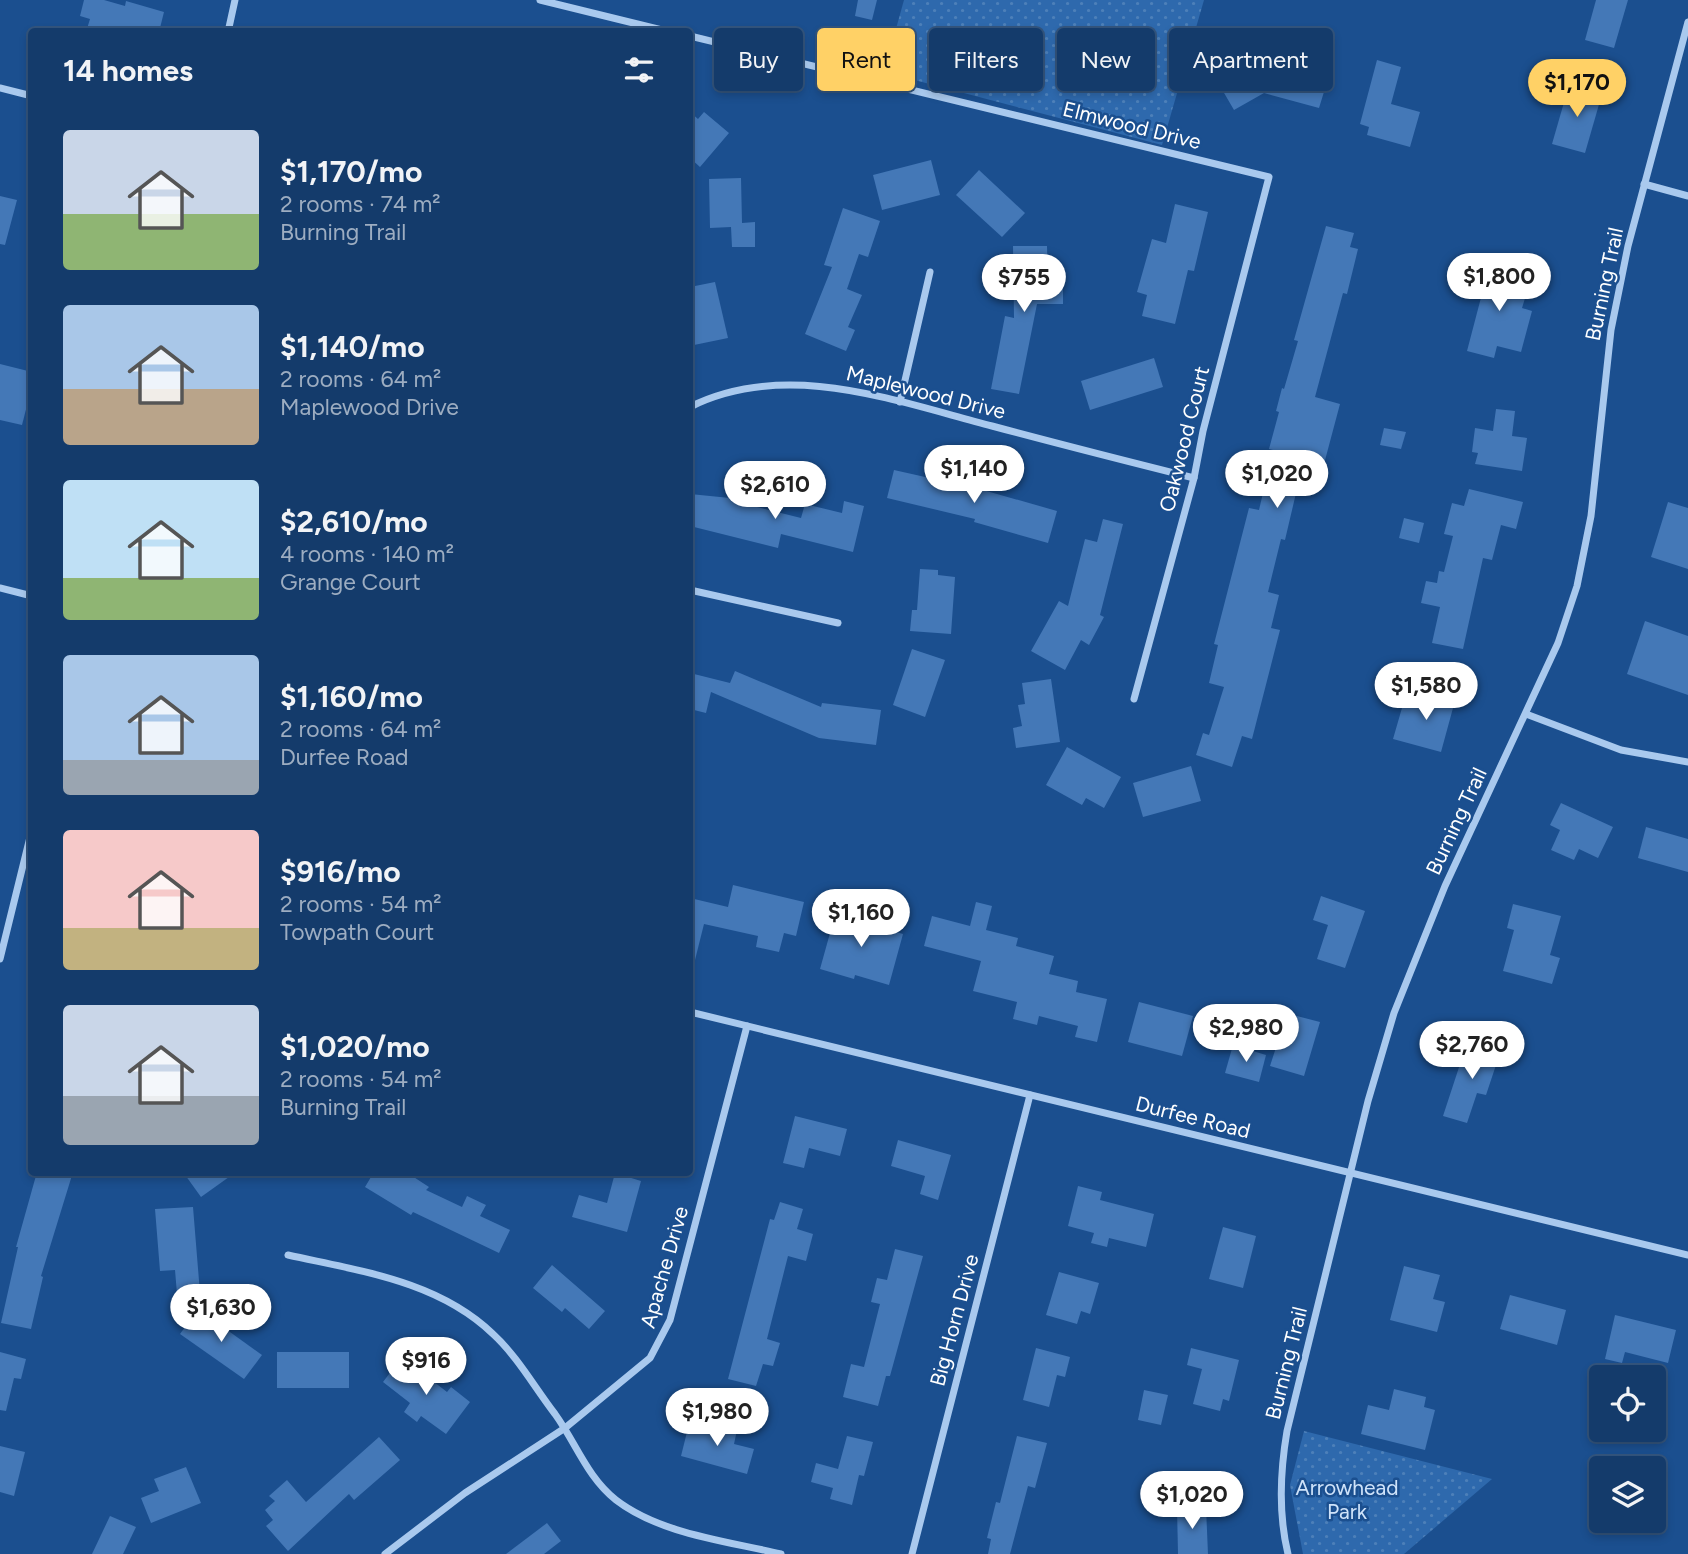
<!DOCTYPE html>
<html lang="en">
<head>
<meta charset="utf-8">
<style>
  :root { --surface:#143b6b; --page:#214673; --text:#f1f3f6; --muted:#9dadc1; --line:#33557e; --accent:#ffd166 }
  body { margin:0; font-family:Figtree,sans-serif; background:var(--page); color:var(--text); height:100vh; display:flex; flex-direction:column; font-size:26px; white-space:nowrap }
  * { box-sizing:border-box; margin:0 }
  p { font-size:23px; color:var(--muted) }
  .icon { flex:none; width:38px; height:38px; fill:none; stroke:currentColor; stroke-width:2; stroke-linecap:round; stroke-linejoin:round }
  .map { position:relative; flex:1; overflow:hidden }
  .panel { position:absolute; left:28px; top:28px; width:665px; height:1148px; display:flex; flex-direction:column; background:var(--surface); border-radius:7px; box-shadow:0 4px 10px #0003,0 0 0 2px var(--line) }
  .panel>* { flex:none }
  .banner { position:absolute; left:714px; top:28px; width:665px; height:63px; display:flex; gap:14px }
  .fabs { position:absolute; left:1589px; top:1365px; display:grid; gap:14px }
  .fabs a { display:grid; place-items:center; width:77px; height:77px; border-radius:7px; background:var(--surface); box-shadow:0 4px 10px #0003,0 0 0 2px var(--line); font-size:35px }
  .price { position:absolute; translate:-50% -60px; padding:0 16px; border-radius:24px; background:#fff; color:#222; font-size:23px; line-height:46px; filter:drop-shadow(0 2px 4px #0008) }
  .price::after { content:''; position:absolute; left:50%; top:42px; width:21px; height:16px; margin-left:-10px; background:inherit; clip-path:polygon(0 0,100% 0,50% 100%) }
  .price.selected { background:var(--accent); color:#111 }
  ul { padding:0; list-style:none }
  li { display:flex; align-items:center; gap:21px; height:175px; padding:0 35px }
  li span { display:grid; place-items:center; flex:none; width:196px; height:140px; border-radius:7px; color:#555 }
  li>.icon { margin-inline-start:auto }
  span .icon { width:84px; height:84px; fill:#fffc; stroke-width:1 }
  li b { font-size:30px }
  h2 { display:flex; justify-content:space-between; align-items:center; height:84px; padding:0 35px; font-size:30px }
  .chip { padding:0 24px; border-radius:7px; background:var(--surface); box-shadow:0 4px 10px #0003,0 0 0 2px var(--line); font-size:24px; line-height:63px }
  .chip.selected { background:var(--accent); color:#111 }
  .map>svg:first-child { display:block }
  .park { fill:url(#park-dots) }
  .building { fill:#4478b7 }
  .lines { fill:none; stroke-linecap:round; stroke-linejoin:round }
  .minor { stroke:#a9c9ee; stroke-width:7 }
  .labels { text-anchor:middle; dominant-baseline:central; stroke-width:5; stroke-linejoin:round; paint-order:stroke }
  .street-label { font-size:21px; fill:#fff; stroke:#1b4f8f }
  .park-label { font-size:21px; fill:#cfe3fa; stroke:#1b4f8f }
</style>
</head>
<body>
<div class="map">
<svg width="1688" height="1554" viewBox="0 0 1688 1554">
  <defs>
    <pattern id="park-dots" width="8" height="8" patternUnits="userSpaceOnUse" patternTransform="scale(1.75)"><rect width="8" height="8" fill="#2e69ad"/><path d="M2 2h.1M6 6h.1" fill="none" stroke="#4d80b9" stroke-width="1.8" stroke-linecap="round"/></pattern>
  </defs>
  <rect width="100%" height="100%" fill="#1b4f8f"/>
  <!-- park -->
  <g class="park">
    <path d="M904 0H1204L1162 145 884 72Z"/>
    <path d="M1304 1431 1492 1479 1404 1554H1303L1290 1485Z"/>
  </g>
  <!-- building -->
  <g class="building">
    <path d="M84 0H104L125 6 126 1 164 12 159 32H86L90 19 80 16Z"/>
    <path d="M858 0H877L872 20 855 16Z"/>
    <path d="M1596 0H1628L1614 48 1585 40Z"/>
    <path d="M1263 49 1282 55 1287 53 1332 66 1319 108 1264 93 1234 110 1220 86 1225 70Z"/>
    <path d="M1377 60 1401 67 1391 104 1420 112 1410 147 1367 135 1369 127 1360 124Z"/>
    <path d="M1569 85 1602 94 1585 153 1552 144Z"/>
    <path d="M690 112 698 119 704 112 729 133 700 167 690 158Z"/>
    <path d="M931 160 940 195 882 210 873 175Z"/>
    <path d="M979 170 1025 213 1002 237 956 195Z"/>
    <path d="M741 178 742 223 755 222V247H732L731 227 710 228 709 179Z"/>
    <path d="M0 196 17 200 5 245 0 244Z"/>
    <path d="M1175 204 1208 212 1194 271 1188 270 1175 324 1142 316 1147 295 1137 292 1152 239 1166 243Z"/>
    <path d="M843 208 880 221 868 257 859 254 847 289 862 295 848 327 855 330 846 351 805 334 832 267 824 265Z"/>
    <path d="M1326 226 1354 233 1350 247 1358 249 1347 294 1343 293 1315 397 1340 404 1324 464 1304 459 1285 540 1281 539 1268 592 1279 595 1271 628 1280 630 1252 739 1242 736 1232 767 1196 755 1203 733 1209 735 1224 687 1209 683 1218 645 1214 644 1249 508 1259 510 1273 450 1269 449 1279 412 1276 411 1282 388 1284 389 1298 341 1294 340Z"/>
    <path d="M1013 246H1047L1048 281H1063V304H1037L1019 394 991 389 1005 316 1014 318Z"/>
    <path d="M1474 267 1530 282 1522 308 1532 311 1521 352 1497 346 1494 358 1467 351 1483 290 1468 286Z"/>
    <path d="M715 282 728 338 694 345 690 325V287Z"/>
    <path d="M1154 358 1163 387 1090 410 1081 381Z"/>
    <path d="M0 364 32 372V386L22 425 0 420Z"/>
    <path d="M1496 409 1515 411 1512 436 1527 438 1522 471 1475 464 1478 453 1472 452 1475 428 1493 431Z"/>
    <path d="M1384 428 1406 432 1401 449 1380 445Z"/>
    <path d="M894 470 983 490 1057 511 1048 543 974 522 975 519 887 498Z"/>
    <path d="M732 489 760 496 757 507 801 518 805 504 842 513 844 501 864 506 853 552 781 534 778 548 690 526V494L730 498Z"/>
    <path d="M1469 489 1523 502 1516 529 1501 525 1492 560 1483 558 1463 649 1432 643 1440 607 1421 603 1426 581 1437 583 1439 571 1444 572 1453 536 1444 534 1452 503 1464 506Z"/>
    <path d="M1668 502 1688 508V569L1651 557Z"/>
    <path d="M1404 518 1424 523 1419 543 1399 538Z"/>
    <path d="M1103 519 1123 524 1100 615 1104 617 1089 645 1081 640 1065 670 1031 651 1059 601 1068 606 1085 539 1097 542Z"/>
    <path d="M920 569 938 570V575L955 577 951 634 910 631 912 610H917Z"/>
    <path d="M1645 621 1688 636V695L1627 674Z"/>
    <path d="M912 649 945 660 925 717 893 705Z"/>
    <path d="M735 671 821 707 822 703 881 710 876 745 819 738 711 692 706 713 690 709V673L730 683Z"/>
    <path d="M1051 679 1060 742 1016 748 1013 728 1022 726 1018 705 1025 704 1022 683Z"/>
    <path d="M1430 689 1456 697 1441 752 1393 739 1404 701 1425 707Z"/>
    <path d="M1067 747 1121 777 1104 808 1086 798 1082 805 1046 785Z"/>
    <path d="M1191 766 1201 801 1143 817 1133 783Z"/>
    <path d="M1561 803 1613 827 1598 858 1579 849 1574 860 1551 850 1560 830 1550 825Z"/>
    <path d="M1646 827 1688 839V872L1638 858Z"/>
    <path d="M733 885 804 902 796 936 784 933 779 952 756 947 758 936 704 924 695 960 690 959V898L728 907Z"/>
    <path d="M1321 896 1365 911 1345 968 1317 959 1328 925 1313 920Z"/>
    <path d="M976 902 992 906 986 930 1018 938 1016 946 1054 956 1049 974 1078 981 1076 992 1107 999 1097 1042 1075 1037 1078 1026 1039 1016 1037 1025 1013 1019 1017 1002 973 991 981 961 924 946 932 916 970 926Z"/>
    <path d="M1513 904 1561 916 1550 955 1560 958 1552 984 1503 971 1514 930 1507 928Z"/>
    <path d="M837 908 861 915 859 921 903 934 889 985 855 975 854 979 820 969Z"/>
    <path d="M1139 1002 1193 1016 1182 1056 1128 1042Z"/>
    <path d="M1293 1015 1320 1022 1304 1076 1270 1066 1280 1035 1287 1037Z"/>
    <path d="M1474 1041 1501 1050 1486 1095 1477 1093 1467 1123 1443 1116 1464 1052 1470 1054Z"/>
    <path d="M1233 1045 1266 1055 1259 1082 1225 1073Z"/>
    <path d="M795 1116 847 1129 840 1156 809 1148 804 1168 783 1163Z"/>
    <path d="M898 1140 951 1155 938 1200 920 1194 925 1176 891 1166Z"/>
    <path d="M37 1172H73L41 1276 43 1277 31 1329 1 1323 18 1247H16Z"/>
    <path d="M183 1172H236L201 1197Z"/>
    <path d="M374 1172H406L429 1187 426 1190 462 1207 467 1196 486 1205 480 1216 510 1230 499 1253 413 1212 411 1215 365 1187Z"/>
    <path d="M615 1173 641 1181 627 1232 572 1217 579 1195 607 1203Z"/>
    <path d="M1078 1186 1102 1192 1100 1200 1154 1214 1146 1247 1109 1238 1107 1247 1091 1243 1094 1233 1068 1226Z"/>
    <path d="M780 1202 803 1209 797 1229 813 1234 806 1261 788 1256 767 1339 780 1343 773 1366 763 1364 756 1386 728 1379 770 1219 774 1220Z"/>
    <path d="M193 1207 200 1293 177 1294 175 1270 160 1271 155 1209Z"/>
    <path d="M1223 1227 1256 1236 1243 1288 1209 1279Z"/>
    <path d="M895 1249 923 1256 890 1376H886L878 1406 843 1397 851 1364 864 1367 880 1304 871 1302 877 1278 887 1280Z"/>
    <path d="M552 1265 605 1311 589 1329 565 1308 562 1312 533 1288Z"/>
    <path d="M1404 1266 1440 1275 1433 1299 1445 1302 1437 1332 1390 1320Z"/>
    <path d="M1059 1272 1099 1283 1090 1314 1081 1311 1077 1324 1046 1315Z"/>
    <path d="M1510 1295 1566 1310 1557 1345 1500 1329Z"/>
    <path d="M198 1309 262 1355 244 1379 180 1334Z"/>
    <path d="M1615 1315 1676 1330 1668 1363 1625 1352 1622 1363 1605 1359Z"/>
    <path d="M1036 1348 1070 1357 1065 1377 1057 1375 1049 1407 1023 1400Z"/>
    <path d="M1191 1348 1239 1360 1229 1401 1223 1399 1220 1411 1193 1404 1202 1369 1187 1365Z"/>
    <path d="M0 1352 26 1359 21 1379 14 1378 6 1411 0 1410Z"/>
    <rect x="277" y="1352" width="72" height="36"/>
    <path d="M402 1357 447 1392 451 1387 470 1402 446 1434 421 1416 417 1422 404 1412 410 1403 383 1382Z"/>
    <path d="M1394 1389 1426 1397 1424 1407 1435 1410 1425 1450 1361 1434 1368 1405 1389 1410Z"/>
    <path d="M1144 1390 1168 1395 1161 1425 1138 1420Z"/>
    <path d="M701 1420 737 1430 734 1444 754 1449 747 1474 681 1456 687 1432 697 1434Z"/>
    <path d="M847 1436 873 1442 864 1476 859 1475 852 1505 830 1499 833 1488 811 1482 816 1463 838 1469Z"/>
    <path d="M1017 1436 1047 1443 1035 1488 1028 1486 1010 1554H988L991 1539 987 1538 996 1502 1000 1503Z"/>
    <path d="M379 1437 400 1460 354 1500 349 1494 288 1551 266 1526 273 1520 265 1510 275 1501 269 1496 287 1480 306 1502Z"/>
    <path d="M0 1446 25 1452 14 1496 0 1492Z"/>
    <path d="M186 1467 201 1503 151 1523 141 1498 159 1491 154 1479Z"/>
    <path d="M1177 1507H1206L1208 1554H1178Z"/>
    <path d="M110 1516 136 1527 123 1554H92Z"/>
    <path d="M547 1523 561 1541 544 1554H506Z"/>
  </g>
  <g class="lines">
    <!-- minor -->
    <g class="minor">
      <path d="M540 0 670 32"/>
      <path d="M228 32 235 0"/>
      <path d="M690 36 1269 177 1203 431 1194 478 1134 699"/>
      <path d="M0 88 32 96"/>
      <path d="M1644 184 1688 196"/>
      <path d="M900 402 930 272"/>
      <path d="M690 407C786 359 895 401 992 426 1059 444 1126 461 1194 478"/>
      <path d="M0 588 32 596"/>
      <path d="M690 590 838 623"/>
      <path d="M1526 714 1621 750 1688 762"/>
      <path d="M0 959 32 829"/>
      <path d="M690 1012 1688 1255"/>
      <path d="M288 1255C360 1271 438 1281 493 1334 517 1356 535 1388 555 1414 576 1443 587 1477 616 1500 660 1534 727 1541 781 1554"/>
      <path d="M385 1554 465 1493 565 1428 650 1358 670 1320 747 1026"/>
      <path d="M912 1554 1030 1095"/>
      <path d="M1288 1554C1278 1513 1280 1472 1287 1431L1368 1101 1394 1013 1445 886 1558 643 1577 586 1591 516 1611 330 1628 246 1688 22"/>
    </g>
  </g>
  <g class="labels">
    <!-- street labels -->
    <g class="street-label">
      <text transform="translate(1132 125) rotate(14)">Elmwood Drive</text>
      <text transform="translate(1604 284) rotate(-78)">Burning Trail</text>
      <text transform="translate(926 392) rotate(14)">Maplewood Drive</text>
      <text transform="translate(1184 439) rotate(-76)">Oakwood Court</text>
      <text transform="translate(1456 821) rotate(-65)">Burning Trail</text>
      <text transform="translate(1193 1117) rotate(14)">Durfee Road</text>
      <text transform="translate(664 1267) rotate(-74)">Apache Drive</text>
      <text transform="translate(954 1320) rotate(-75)">Big Horn Drive</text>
      <text transform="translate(1286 1363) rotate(-76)">Burning Trail</text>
    </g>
    <!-- park labels -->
    <g class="park-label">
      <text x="1347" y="1487">Arrowhead<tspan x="1347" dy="24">Park</tspan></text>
    </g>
  </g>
</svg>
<div class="fabs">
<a><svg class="icon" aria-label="locate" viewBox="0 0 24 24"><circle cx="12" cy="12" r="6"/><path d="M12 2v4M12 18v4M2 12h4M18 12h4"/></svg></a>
<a><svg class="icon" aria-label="layers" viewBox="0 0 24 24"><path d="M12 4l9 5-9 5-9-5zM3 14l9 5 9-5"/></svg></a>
</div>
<b class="price selected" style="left:1577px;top:119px">$1,170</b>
<b class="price" style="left:1499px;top:313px">$1,800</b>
<b class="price" style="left:1024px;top:314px">$755</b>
<b class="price" style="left:974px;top:505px">$1,140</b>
<b class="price" style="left:1277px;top:510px">$1,020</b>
<b class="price" style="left:775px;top:521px">$2,610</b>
<b class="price" style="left:1426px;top:722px">$1,580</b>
<b class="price" style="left:861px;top:949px">$1,160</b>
<b class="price" style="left:1246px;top:1064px">$2,980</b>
<b class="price" style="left:1472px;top:1081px">$2,760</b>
<b class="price" style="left:221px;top:1344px">$1,630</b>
<b class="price" style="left:426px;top:1397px">$916</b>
<b class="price" style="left:717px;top:1448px">$1,980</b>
<b class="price" style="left:1192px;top:1531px">$1,020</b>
<div class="banner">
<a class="chip">Buy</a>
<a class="chip selected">Rent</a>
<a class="chip">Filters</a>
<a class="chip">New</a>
<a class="chip">Apartment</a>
</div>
<section class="panel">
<h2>14 homes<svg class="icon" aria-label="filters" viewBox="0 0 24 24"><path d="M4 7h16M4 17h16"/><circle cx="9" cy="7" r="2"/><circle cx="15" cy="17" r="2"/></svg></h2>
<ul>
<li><span style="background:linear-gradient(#c9d6e8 60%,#8fb573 0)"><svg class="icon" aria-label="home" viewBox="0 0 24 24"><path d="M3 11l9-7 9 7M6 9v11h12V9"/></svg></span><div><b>$1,170/mo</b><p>2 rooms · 74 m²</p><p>Burning Trail</p></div></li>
<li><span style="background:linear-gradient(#a9c7e8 60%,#b9a48a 0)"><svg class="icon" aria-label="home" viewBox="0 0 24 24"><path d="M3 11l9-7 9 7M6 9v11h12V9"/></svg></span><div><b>$1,140/mo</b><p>2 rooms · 64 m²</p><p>Maplewood Drive</p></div></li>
<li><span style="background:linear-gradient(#bfe0f5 70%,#8fb573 0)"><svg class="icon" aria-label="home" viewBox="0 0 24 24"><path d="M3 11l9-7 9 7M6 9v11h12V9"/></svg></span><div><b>$2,610/mo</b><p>4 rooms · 140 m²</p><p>Grange Court</p></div></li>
<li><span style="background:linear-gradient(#a9c7e8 75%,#9aa5b1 0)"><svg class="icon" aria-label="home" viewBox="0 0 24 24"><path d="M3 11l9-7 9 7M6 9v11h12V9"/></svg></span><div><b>$1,160/mo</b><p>2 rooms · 64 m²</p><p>Durfee Road</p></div></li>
<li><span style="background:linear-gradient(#f6c9c9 70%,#c2b280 0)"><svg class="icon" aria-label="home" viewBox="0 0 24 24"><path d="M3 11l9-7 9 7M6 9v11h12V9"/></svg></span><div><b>$916/mo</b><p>2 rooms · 54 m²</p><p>Towpath Court</p></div></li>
<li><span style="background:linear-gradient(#c9d6e8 65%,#9aa5b1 0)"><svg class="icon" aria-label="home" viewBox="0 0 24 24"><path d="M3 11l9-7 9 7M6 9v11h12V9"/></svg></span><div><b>$1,020/mo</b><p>2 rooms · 54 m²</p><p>Burning Trail</p></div></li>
</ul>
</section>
</div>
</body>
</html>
